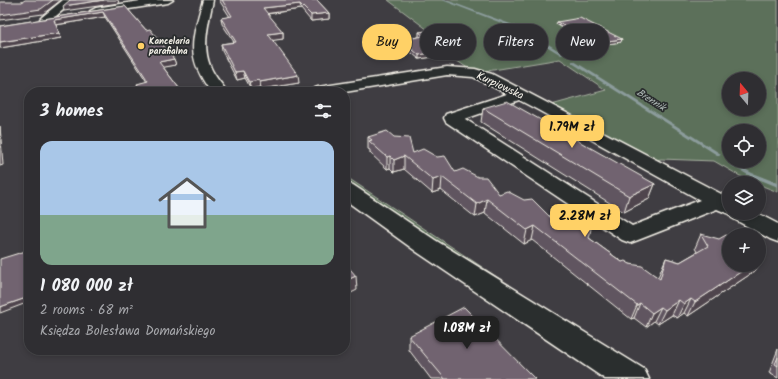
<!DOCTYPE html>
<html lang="en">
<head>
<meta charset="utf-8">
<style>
  :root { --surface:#2f2e32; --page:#37363a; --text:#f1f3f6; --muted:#a7a8ac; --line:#4a4a4d; --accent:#ffd166 }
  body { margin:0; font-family:Kalam,sans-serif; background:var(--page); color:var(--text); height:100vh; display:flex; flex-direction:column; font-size:15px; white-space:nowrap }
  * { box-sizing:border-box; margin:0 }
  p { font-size:13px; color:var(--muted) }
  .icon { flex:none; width:22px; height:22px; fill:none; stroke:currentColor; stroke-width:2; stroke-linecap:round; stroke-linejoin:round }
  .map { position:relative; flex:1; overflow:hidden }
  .side { position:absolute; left:24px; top:87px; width:326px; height:268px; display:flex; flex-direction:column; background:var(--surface); border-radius:16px; box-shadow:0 2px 6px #0003,0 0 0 1px var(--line) }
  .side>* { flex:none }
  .top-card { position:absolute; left:362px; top:24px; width:356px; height:36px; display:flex; gap:8px }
  .needle { width:26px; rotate:341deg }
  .tools { position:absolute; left:722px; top:72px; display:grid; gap:8px }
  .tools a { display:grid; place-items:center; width:44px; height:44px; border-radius:50%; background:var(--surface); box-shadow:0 2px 6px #0003,0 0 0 1px var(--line); font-size:20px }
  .price { position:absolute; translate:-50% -34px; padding:0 9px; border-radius:8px; background:var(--accent); color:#111; font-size:13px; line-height:26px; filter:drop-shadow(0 1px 2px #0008) }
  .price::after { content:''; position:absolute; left:50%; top:24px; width:12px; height:9px; margin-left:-6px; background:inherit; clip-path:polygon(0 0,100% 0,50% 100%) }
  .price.selected { background:#222; color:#fff }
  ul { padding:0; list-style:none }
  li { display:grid; align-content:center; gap:8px; height:212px; padding:0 16px }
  li span { display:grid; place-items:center; height:124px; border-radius:12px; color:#555 }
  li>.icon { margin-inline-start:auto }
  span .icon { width:72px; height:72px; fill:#fffc; stroke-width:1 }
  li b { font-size:17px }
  h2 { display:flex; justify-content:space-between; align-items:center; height:48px; padding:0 16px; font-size:17px }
  .pill { padding:0 14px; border-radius:18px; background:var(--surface); box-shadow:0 2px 6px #0003,0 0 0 1px var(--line); font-size:14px; line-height:36px }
  .pill.selected { background:var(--accent); color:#111 }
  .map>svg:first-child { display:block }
  .green { fill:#5b705a; stroke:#a8b0a1; fill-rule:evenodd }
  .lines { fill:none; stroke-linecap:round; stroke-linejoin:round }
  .stream { fill:#8c9c9c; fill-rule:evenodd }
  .minor-casing { stroke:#f4f1e8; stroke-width:3 }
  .tertiary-casing { stroke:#f4f1e8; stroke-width:3 }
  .secondary-casing { stroke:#f4f1e8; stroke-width:3 }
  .minor { fill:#2a2d2e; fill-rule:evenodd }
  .tertiary { fill:#2a2d2e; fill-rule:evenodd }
  .secondary { fill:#2a2d2e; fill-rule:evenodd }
  .wall { fill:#615560; stroke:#f4f1e8 }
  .shaded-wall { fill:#4f454e; stroke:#f4f1e8 }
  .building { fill:#716370; stroke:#f4f1e8 }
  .poi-dot { fill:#ffd166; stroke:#2a2d2e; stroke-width:1.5 }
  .labels { text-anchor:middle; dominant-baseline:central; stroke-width:3.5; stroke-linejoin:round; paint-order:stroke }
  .far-poi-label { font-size:9px; font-weight:bold; fill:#f4f1e8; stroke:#2a2d2e; text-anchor:start }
  .far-water-label { font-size:10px; font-style:italic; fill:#aeb8b6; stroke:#2a2d2e }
  .street-label { font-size:11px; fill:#f4f1e8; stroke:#2a2d2e }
</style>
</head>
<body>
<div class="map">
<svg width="778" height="379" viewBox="0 0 778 379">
  <rect width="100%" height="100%" fill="#3f3d42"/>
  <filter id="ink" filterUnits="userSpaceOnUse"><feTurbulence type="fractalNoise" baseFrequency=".025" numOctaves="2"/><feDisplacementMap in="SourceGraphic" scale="8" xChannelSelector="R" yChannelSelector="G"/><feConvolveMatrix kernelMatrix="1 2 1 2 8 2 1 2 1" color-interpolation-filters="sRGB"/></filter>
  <g filter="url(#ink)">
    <!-- green -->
    <g class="green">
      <path d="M388 0H778V192L747 180 714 161 661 159 645 162 544 107 606 90 560 59 475 73 429 42 432 33ZM729 79H759V109H729ZM729 131H759V161H729Z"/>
      <path d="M345 176 512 287 500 284 345 180Z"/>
    </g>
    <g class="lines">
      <!-- stream -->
      <g class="stream">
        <path d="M442 0H446L524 29 564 54 561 55 522 31Z"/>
        <path d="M572 61H574L721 154 719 155H717L572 63Z"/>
        <path d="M733 162 752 173 778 183V187L748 175 731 165 730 164 731 163Z"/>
      </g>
      <defs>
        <g id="minor">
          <path d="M63 0H75L50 21H42L40 19 42 17Z"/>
          <path d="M447 67 475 69 492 74 729 198V213H757L778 224V242L770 239 732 218 729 214 717 209 638 240 630 243 622 240 446 122 444 118 446 114 507 94 473 77 447 75 345 92H310L313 89 318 87ZM519 100 538 110 700 200 632 226 465 119Z"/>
        </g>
        <path id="tertiary" d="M146 0H173L168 3 96 14 90 11 96 8Z"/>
        <g id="secondary">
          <path d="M203 0H213C209 22 201 46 211 68 215 77 222 84 227 92H211C185 56 192 40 203 0Z"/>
          <path d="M345 183 353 185 435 240 644 369 649 379H605L417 252 345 200Z"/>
        </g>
      </defs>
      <!-- minor casing -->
      <use href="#minor" class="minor-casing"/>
      <!-- tertiary casing -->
      <use href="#tertiary" class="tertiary-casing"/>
      <!-- secondary casing -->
      <use href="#secondary" class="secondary-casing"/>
      <!-- minor -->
      <use href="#minor" class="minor"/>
      <!-- tertiary -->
      <use href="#tertiary" class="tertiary"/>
      <!-- secondary -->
      <use href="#secondary" class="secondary"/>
    </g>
    <!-- wall -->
    <g class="wall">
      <path d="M219 0H317L329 13V19L311 21 301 9 267 14 283 32V39L272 40 299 83 261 89 260 87 251 89 245 78 237 80 222 51 221 44 234 42 222 24 221 18 230 17Z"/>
      <path d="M125 6 146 30 174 59 176 65 163 67 182 92H140L137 84 147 82 105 17 56 25 61 38 0 48V26Z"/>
      <path d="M557 22 621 42 593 46 556 24Z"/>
      <path d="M419 32 472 40V44L444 48 447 55 419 59 401 44V40L419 37Z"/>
      <path d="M483 108 655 184 649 199 624 212 481 122Z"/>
      <path d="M368 137 413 153 499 194 551 218 589 238 622 262 630 264 658 277 666 258 680 262 697 252 695 248 701 234 755 271 688 316 684 313 677 318 672 315 658 324 654 321 646 327 634 318 631 319 532 240 524 244 485 213 475 217 441 190 432 193 404 169 394 172 390 168 387 169 370 153V150L368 149Z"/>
      <path d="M409 336 535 379H431L409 350Z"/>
      <path d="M778 349V378L769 373Z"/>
    </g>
    <!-- shaded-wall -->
    <g class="shaded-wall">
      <path d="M53 0H61L43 14 0 20V15Z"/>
      <path d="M104 0H118L119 3 64 11 63 6Z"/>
      <path d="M300 4 301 9 264 14 263 8Z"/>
      <path d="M103 12 105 17 55 25 54 20Z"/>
      <path d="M329 13V19L311 21V15Z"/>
      <path d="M283 32V39L269 41 268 34Z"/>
      <path d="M59 33 61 38 0 48V42Z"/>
      <path d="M622 39 621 42 593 46 594 43Z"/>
      <path d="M472 40V44L439 49V45Z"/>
      <path d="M447 50V55L419 59V55Z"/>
      <path d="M174 59 176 65 160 68 159 62Z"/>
      <path d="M243 71 245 78 237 80 235 72Z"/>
      <path d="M298 75 299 83 261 89 260 82Z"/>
      <path d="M259 80 260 87 251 89 249 82Z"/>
      <path d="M0 126 3 165 0 166Z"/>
      <path d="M390 156V168L387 169V157Z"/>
      <path d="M404 156V169L394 172V160Z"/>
      <path d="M442 177 441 190 432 193 433 180Z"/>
      <path d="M655 184 649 199 624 212 629 196Z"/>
      <path d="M487 199 485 213 475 217 477 204Z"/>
      <path d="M535 226 532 240 524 244 527 230Z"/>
      <path d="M765 251 760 259 764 257 759 265V255Z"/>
      <path d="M751 265H759L755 271 688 316 695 302Z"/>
      <path d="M356 276 357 290 345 296V281Z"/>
      <path d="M29 297V302L0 313V307Z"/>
      <path d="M691 299 684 313 677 318 684 304Z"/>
      <path d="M679 300 672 315 658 324 665 310Z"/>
      <path d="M640 303 634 318 631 319 637 305Z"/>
      <path d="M661 307 654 321 646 327 652 313Z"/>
    </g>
    <!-- building -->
    <g class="building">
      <path d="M25 0H53L41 9 0 15V2H22Z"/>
      <path d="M70 0H104L63 6Z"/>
      <path d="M222 0H317L329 13 311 15 300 4 263 8 283 32 268 34 298 75 260 82 259 80 249 82 243 71 235 72 221 44 236 42 221 18 232 16Z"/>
      <path d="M125 6 146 30 150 29 174 59 159 62 182 92H142L137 84 148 81 103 12 54 20 59 33 0 42V26Z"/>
      <path d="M580 18 622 39 594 43 557 22Z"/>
      <path d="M453 27 472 40 439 45 447 50 419 55 401 40 424 36 419 32Z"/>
      <path d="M507 101 655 184 629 196 483 108Z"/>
      <path d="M387 131 394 137 409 138 413 153 423 149 437 157 445 156 455 172 463 169 478 177H486L499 194 507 191 524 200 532 199 551 218 557 215 576 225H584L591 229 589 238 622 262 625 261 630 264 642 266 660 279 666 258 680 262 708 246 701 234 719 239 726 235 729 237V265H751L695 302 691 299 684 304 679 300 665 310 661 307 652 313 640 303 637 305 535 226 527 230 487 199 477 204 442 177 433 180 404 156 394 160 390 156 387 157 369 141 372 140 368 137Z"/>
      <path d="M759 247 765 251 760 254 764 257 759 260Z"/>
      <path d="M29 250V297L0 307V259Z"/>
      <path d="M345 263 356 276 345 281Z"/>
      <path d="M464 307 535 379H445L409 336Z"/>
      <path d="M778 357V366L775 364Z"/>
    </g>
  </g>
  <!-- markers -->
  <circle class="poi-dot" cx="141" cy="46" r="4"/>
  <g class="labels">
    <!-- far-poi labels -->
    <g class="far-poi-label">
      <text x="149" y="41">Kancelaria<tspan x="149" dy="10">parafialna</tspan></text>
    </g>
    <!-- far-water labels -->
    <g class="far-water-label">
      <text transform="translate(651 100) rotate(32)">Brennik</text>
    </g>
    <!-- street labels -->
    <g class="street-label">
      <text transform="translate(500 86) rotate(25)">Kurpiowska</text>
    </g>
  </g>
</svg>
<div class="tools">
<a><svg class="needle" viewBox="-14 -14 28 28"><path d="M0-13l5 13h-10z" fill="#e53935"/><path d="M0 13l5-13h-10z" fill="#a7a8ac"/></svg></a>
<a><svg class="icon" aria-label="locate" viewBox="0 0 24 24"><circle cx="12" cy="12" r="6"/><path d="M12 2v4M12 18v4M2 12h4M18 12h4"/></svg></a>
<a><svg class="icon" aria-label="layers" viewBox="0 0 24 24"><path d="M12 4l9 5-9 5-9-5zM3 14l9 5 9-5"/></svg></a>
<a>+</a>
</div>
<b class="price" style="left:572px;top:149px">1.79M zł</b>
<b class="price" style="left:585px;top:238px">2.28M zł</b>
<b class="price selected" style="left:467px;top:350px">1.08M zł</b>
<div class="top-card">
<a class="pill selected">Buy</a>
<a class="pill">Rent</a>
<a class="pill">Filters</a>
<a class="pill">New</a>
</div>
<section class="side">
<h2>3 homes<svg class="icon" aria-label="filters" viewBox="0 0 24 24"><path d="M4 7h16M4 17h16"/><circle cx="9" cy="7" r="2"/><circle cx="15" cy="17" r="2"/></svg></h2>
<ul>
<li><span style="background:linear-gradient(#a9c7e8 60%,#7fa58c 0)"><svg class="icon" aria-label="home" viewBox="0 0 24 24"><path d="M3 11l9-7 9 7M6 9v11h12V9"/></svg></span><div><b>1 080 000 zł</b><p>2 rooms · 68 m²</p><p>Księdza Bolesława Domańskiego</p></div></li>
</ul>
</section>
</div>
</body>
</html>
